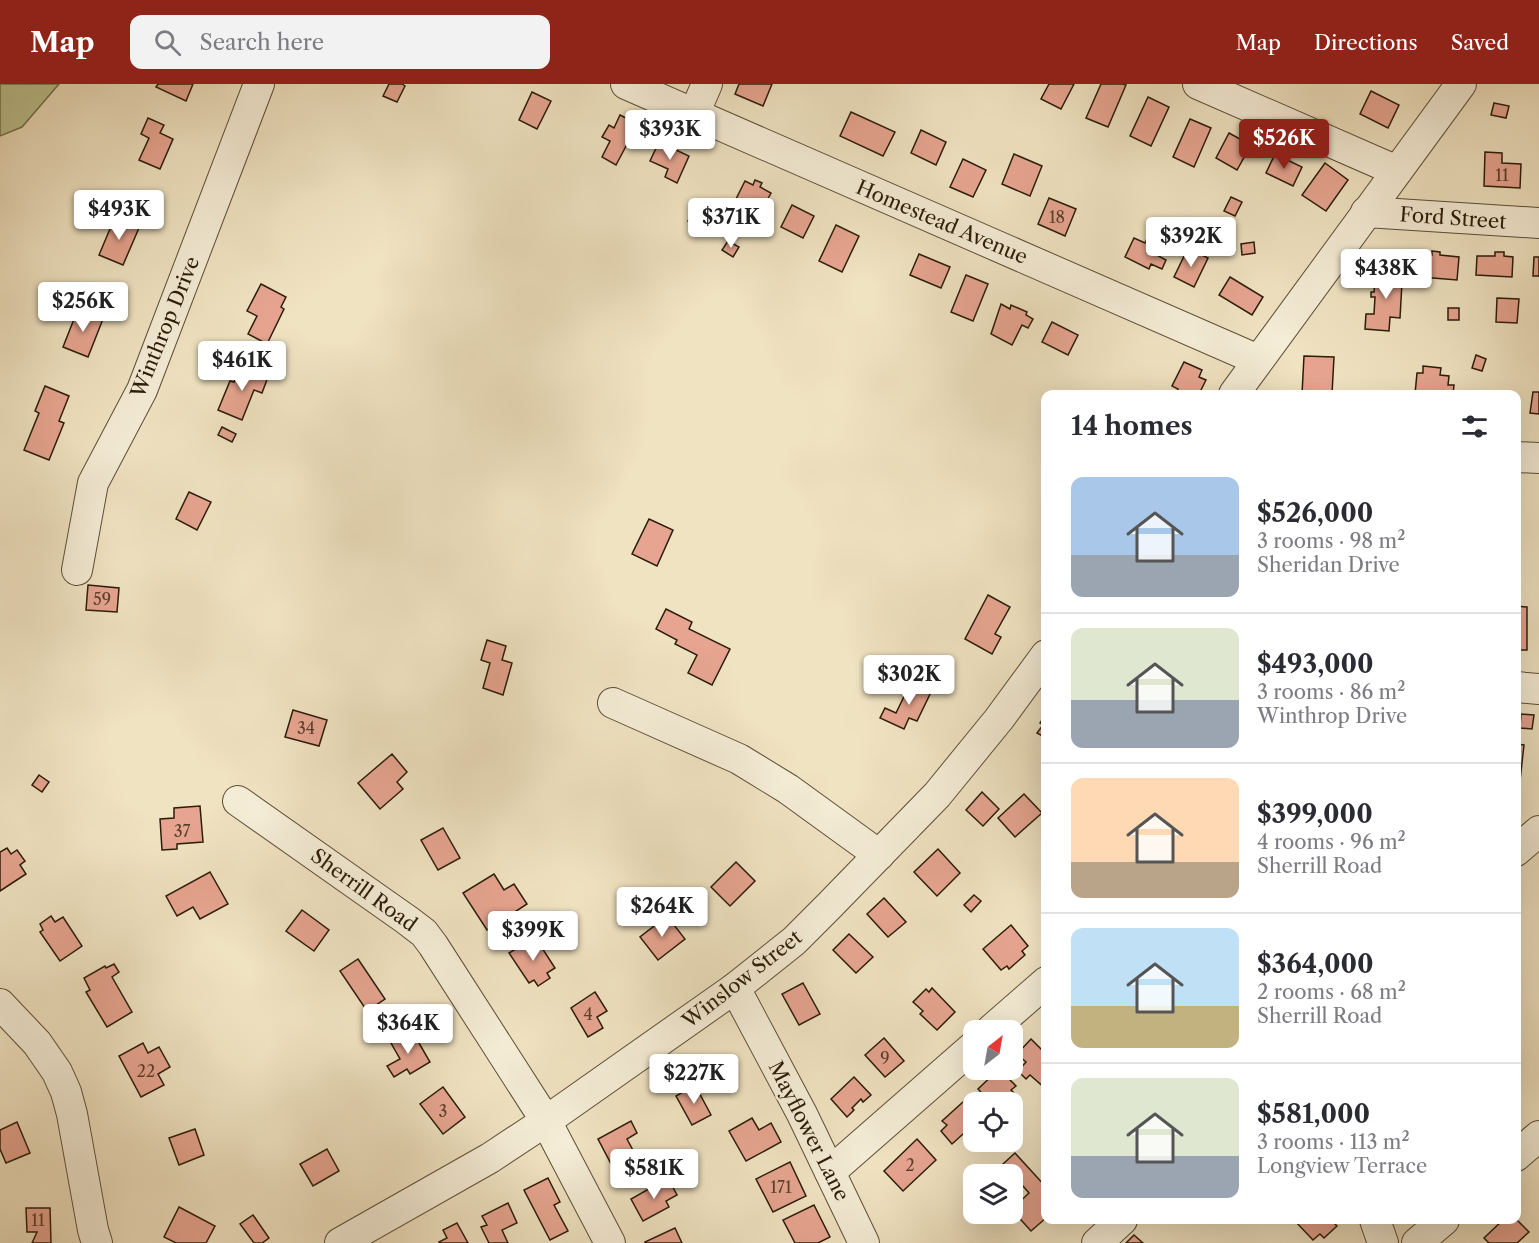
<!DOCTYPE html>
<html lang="en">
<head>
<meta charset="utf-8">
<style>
  :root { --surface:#fff; --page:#f2f2f3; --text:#2b2b33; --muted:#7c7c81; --line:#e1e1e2; --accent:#8f2418 }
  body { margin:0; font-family:"Libre Caslon Text",serif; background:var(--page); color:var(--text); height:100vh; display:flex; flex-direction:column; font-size:22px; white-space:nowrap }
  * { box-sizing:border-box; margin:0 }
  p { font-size:20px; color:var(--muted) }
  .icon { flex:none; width:33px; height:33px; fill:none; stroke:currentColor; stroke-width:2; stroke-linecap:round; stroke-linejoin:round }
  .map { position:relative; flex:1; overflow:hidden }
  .panel { position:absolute; left:1041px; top:306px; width:480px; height:834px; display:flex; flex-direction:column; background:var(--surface); border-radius:12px; box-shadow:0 6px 24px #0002 }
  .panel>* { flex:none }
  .needle { width:39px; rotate:31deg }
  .tools { position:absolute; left:963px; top:936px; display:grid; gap:12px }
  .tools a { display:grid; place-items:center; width:60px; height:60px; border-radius:12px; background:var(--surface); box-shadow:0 6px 24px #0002; font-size:30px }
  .price { position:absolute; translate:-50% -51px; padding:0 14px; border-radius:6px; background:#fff; color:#222; font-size:20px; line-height:39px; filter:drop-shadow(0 2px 3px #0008) }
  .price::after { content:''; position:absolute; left:50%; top:36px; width:18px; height:14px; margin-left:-9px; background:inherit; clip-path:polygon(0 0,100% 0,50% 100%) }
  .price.current { background:var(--accent); color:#fff }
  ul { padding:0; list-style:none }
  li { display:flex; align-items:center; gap:18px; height:150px; padding:0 30px }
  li+li { border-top:2px solid var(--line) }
  li span { display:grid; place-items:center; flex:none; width:168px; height:120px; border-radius:12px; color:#555 }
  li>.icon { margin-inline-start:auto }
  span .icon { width:72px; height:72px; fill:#fffc; stroke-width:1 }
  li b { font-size:26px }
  h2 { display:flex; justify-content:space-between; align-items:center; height:72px; padding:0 30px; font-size:26px }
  header { display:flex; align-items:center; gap:36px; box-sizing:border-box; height:84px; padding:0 30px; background:var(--accent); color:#fff }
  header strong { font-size:28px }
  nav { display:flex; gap:33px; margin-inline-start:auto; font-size:21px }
  .search { width:420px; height:54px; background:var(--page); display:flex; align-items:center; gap:15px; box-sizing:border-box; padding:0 21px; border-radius:12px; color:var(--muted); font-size:22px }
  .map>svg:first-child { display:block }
  .green { fill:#bdc390; stroke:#74704c; stroke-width:1.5 }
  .building { fill:#e7a591; stroke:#2b1d09; stroke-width:1.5 }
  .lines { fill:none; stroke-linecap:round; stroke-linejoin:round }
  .minor-casing { stroke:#5c4e37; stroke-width:32 }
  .minor { stroke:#f5edd7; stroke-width:30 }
  .labels { text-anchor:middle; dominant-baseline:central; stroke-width:5; stroke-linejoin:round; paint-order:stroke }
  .number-label { font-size:16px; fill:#5a3f2b }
  .street-label { font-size:20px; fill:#2b1d09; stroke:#f5edd7 }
</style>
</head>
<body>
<header>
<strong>Map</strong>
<div class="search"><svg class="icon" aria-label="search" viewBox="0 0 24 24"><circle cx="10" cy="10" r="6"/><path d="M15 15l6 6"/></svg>Search here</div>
<nav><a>Map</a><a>Directions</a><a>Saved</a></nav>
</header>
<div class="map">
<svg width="1539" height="1159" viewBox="0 0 1539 1159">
  <rect width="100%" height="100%" fill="#f0e3c2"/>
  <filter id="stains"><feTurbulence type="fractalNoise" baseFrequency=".00333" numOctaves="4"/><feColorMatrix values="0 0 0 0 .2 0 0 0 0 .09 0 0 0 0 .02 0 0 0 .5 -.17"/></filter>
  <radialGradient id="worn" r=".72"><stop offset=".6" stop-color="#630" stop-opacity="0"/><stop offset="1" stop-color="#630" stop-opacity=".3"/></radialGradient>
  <!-- green -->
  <path class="green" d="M0 0H59L22 43 0 52Z"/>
  <!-- building -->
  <g class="building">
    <path d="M158 0H193L186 17 156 3Z"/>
    <path d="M389 0H402L405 2 397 18 383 12Z"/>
    <path d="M739 0H772L763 22 735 10Z"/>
    <path d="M1049 0H1074L1061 25 1041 15Z"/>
    <path d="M1101 0H1123L1126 1 1108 43 1086 34Z"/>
    <path d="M1371 7 1399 21 1388 44 1360 30Z"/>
    <path d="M532 8 551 17 537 45 519 36Z"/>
    <path d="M1148 13 1169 23 1151 62 1130 52Z"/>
    <path d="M1494 19 1509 22 1506 34 1491 31Z"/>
    <path d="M851 28 895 48 883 72 840 52Z"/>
    <path d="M620 31 645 44 641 53 633 49 616 81 602 73 610 57 602 53 609 41 614 44Z"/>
    <path d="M148 34 164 41 160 49 173 55 160 85 139 76 149 54 141 50Z"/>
    <path d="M1190 35 1211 44 1194 83 1173 73Z"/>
    <path d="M921 46 946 58 936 81 911 69Z"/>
    <path d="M1229 49 1251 61 1237 86 1216 74Z"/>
    <path d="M659 58 689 72 677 99 665 93 668 85 650 77Z"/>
    <path d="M1485 68 1502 69V79L1521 80 1520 104 1484 102Z"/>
    <path d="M1014 70 1042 82 1030 112 1002 100Z"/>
    <path d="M1275 70 1302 83 1293 102 1266 89Z"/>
    <path d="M963 75 986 86 973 113 950 103Z"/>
    <path d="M1325 79 1348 96 1326 127 1302 111Z"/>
    <path d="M755 96 762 99 760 103 771 109 757 135 742 128 746 121 736 115 745 97 753 101Z"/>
    <path d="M1231 113 1242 118 1235 132 1224 127Z"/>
    <path d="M1049 114 1076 125 1065 152 1038 140Z"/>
    <path d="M698 119 711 127 701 145 688 137Z"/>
    <path d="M792 121 814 132 803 154 781 143Z"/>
    <path d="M115 133 139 144 123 181 99 171Z"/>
    <path d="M836 141 859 152 842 188 819 177Z"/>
    <path d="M1151 146 1164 152 1155 170 1166 176 1162 185 1151 180 1149 185 1125 173 1134 154 1145 159Z"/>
    <path d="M728 157 739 163 733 173 722 166Z"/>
    <path d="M1254 158 1255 169 1242 171 1241 160Z"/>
    <path d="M1188 164 1208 174 1194 203 1174 193Z"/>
    <path d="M1432 167 1440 168V171L1459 173 1457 196 1421 193 1423 171H1432Z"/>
    <path d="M1495 168H1504V172L1513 173 1512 193 1476 191 1477 172H1495Z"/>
    <path d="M919 170 950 183 941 204 910 191Z"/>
    <path d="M1534 173H1539V192H1533Z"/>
    <path d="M1387 180 1403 181 1400 234 1390 233 1389 247 1365 245 1366 230H1374L1375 213H1371V208H1374L1375 196 1386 197Z"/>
    <path d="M966 191 988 200 973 237 951 228Z"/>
    <path d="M1230 193 1263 213 1252 231 1219 211Z"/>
    <path d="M261 200 286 213 281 223 284 225 267 260 248 250 257 232 247 227Z"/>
    <path d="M1497 214 1519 215 1517 239 1496 238Z"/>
    <path d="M1001 220 1010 225 1011 221 1027 228 1026 231 1033 235 1028 244 1022 241 1012 261 991 250Z"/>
    <rect x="1448" y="224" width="11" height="12"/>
    <path d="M78 225 103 235 88 273 63 263Z"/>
    <path d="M1052 238 1078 251 1068 271 1042 258Z"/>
    <path d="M1476 271 1486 275 1482 287 1472 284Z"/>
    <path d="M1304 272 1334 273 1332 310H1302Z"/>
    <path d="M1184 278 1202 286 1199 293 1206 296 1199 310 1193 309 1192 310H1176L1178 305 1172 302Z"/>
    <path d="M241 282 268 293 262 309 254 306 242 336 218 326 230 297 234 298Z"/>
    <path d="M1423 282 1441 284 1440 291 1449 292 1448 301H1454L1453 310H1415L1417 289H1423Z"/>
    <path d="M45 302 69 312 59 337 64 339 49 376 24 366 39 329 35 327Z"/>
    <path d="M1533 308H1539V330L1530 329Z"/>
    <path d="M222 343 236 350 232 358 218 351Z"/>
    <path d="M189 408 211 418 197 446 176 435Z"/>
    <path d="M649 435 673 446 657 482 632 470Z"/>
    <path d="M88 501 119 504 117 528 86 526Z"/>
    <path d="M988 511 1010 523 995 550 1001 553 992 570 965 555Z"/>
    <path d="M1516 522 1527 523V566H1516Z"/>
    <path d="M666 525 692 538 689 545 730 565 712 601 688 589 697 571 675 560 677 556 656 545Z"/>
    <path d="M487 556 506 562 502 576 512 579 503 611 483 604 490 579 481 576Z"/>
    <path d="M912 596 932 606 917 637 909 634 904 645 880 634 885 624 896 629Z"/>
    <path d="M293 626 327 636 319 662 285 653Z"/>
    <path d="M1046 630V654L1037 649 1043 641 1040 639Z"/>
    <path d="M1521 630 1534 631 1532 645 1520 644Z"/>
    <path d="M1516 660 1524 661 1520 697 1516 696Z"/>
    <path d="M392 670 407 688 397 698 403 705 380 725 358 699Z"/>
    <path d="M39 691 49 698 42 708 32 701Z"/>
    <path d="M982 708 999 725 983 742 966 726Z"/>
    <path d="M1024 710 1042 729 1015 753 998 734Z"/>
    <path d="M200 722 203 758 177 760V765L162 766 160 735 174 734V724Z"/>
    <path d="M443 744 460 774 438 786 421 756Z"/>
    <path d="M7 764 11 770 17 766 25 777 20 781 26 790 0 807V768Z"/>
    <path d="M938 765 960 789 937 812 914 788Z"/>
    <path d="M736 778 755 797 730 822 711 803Z"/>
    <path d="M210 788 228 820 200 835 193 823 177 832 166 812Z"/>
    <path d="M494 790 504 806 514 800 527 820 487 846 463 809Z"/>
    <path d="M974 811 981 817 971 828 964 821Z"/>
    <path d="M884 814 906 838 888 853 867 830Z"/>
    <path d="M302 826 329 846 314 867 286 847Z"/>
    <path d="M51 832 55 838 63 833 82 862 60 877 40 848 43 846 40 840Z"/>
    <path d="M667 832 685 855 658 876 640 853Z"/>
    <path d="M1011 841 1028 862 1022 867 1025 871 1009 885 1007 882 1001 886 983 865Z"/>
    <path d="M849 850 873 873 856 889 833 866Z"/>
    <path d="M535 853 555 884 547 889 550 894 538 902 534 896 529 899 509 869Z"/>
    <path d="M358 875 385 915 367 927 340 887Z"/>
    <path d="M114 880 119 888 112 893 132 928 107 943 86 908 90 906 84 894 105 882 106 884Z"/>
    <path d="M803 899 820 930 799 941 782 910Z"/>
    <path d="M932 904 955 928 937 946 920 930 923 927 913 918 926 905 929 908Z"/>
    <path d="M595 908 607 927 597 933 603 944 588 953 571 924Z"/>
    <path d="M412 947 430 978 410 990 407 985 394 993 387 982 400 975 391 959Z"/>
    <path d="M884 954 904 977 885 993 865 971Z"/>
    <path d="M1031 955 1046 970V1005L1030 991 1026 995 1018 987 1026 978 1017 970Z"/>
    <path d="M143 959 148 969 159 963 170 983 158 990 164 1001 141 1013 119 972Z"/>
    <path d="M998 986H1000L1016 1002 1011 1006 1014 1009 1004 1018H990L978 1005Z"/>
    <path d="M854 993 871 1011 863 1018 861 1015 852 1024 854 1026 847 1033 831 1015Z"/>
    <path d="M695 1001 711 1031 692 1041 676 1012Z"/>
    <path d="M443 1003 465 1033 443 1050 420 1020Z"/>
    <path d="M963 1018 974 1029V1040L952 1060 941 1047 947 1041 942 1037Z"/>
    <path d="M752 1034 759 1046 771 1039 781 1058 746 1077 729 1047Z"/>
    <path d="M631 1037 637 1049 627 1055 643 1085 620 1097 598 1055Z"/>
    <path d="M17 1038 30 1069 6 1079 0 1065V1046Z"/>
    <path d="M195 1045 204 1071 179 1081 169 1054Z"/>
    <path d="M917 1055 936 1076 903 1107 884 1087Z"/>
    <path d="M327 1065 339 1087 313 1102 300 1080Z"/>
    <path d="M1015 1069 1046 1103V1134L1031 1147 1012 1126V1125L1029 1109 1016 1094 1012 1097V1090H992Z"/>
    <path d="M790 1078 806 1112 773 1128 756 1095Z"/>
    <path d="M548 1094 560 1118 554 1121 568 1147 550 1156 524 1106Z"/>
    <path d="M668 1094 677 1111 666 1117 669 1123 643 1137 631 1115Z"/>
    <path d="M508 1119 517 1139 502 1146 508 1159H489L481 1143 487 1141 482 1132Z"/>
    <path d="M814 1121 830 1153 818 1159H795L783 1136Z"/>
    <path d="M179 1123 215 1142 206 1159H176L164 1153Z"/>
    <path d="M26 1124H50L51 1159H32L37 1148H27Z"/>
    <path d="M253 1131 269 1154 262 1159H254L240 1140Z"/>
    <path d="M1516 1135 1529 1148 1517 1159H1489L1484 1154 1503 1136Z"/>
    <path d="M1294 1136H1331L1337 1142 1324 1154 1320 1150 1313 1156Z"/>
    <path d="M457 1139 468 1159H440L439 1158 447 1154 443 1146Z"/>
    <path d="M675 1144 682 1159H646L645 1158Z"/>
    <path d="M1134 1151 1143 1159H1126Z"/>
  </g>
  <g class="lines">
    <defs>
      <g id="minor">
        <path d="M626 0 1258 276"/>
        <path d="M1198 0 1397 87"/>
        <path d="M694 30 707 0"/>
        <path d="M1366 128 1539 139"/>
        <path d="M1234 310 1461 0"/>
        <path d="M1516 373 1539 374"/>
        <path d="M77 486 93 399 142 306 259 0"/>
        <path d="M1516 603 1539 605"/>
        <path d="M613 619 739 675 788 705 879 771"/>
        <path d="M238 717 407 836 424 849 433 861 546 1037 610 1159"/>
        <path d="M1516 767 1539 747"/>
        <path d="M735 904 802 1030 864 1159"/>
        <path d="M0 920 37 959 57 988 66 1008 72 1030 93 1146 97 1159"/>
        <path d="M991 946 1046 898"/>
        <path d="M1516 1072 1539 1052"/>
        <path d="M830 1088 974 962"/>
        <path d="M1375 1136 1383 1159"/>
        <path d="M340 1159 490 1074 546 1037 735 904 794 857 829 822 937 711 999 635 1046 571"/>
        <path d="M1097 1159 1122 1136"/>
        <path d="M1417 1159 1444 1136"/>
      </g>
    </defs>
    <!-- minor casing -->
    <use href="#minor" class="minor-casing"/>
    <!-- minor -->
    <use href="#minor" class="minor"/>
  </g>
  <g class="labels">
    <!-- number labels -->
    <g class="number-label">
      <text x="1502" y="91">11</text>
      <text x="1057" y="133">18</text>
      <text x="102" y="515">59</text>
      <text x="306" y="644">34</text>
      <text x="182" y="747">37</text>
      <text x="588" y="930">4</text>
      <text x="885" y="974">9</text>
      <text x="146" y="987">22</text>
      <text x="443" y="1027">3</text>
      <text x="910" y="1081">2</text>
      <text x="781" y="1103">171</text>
      <text x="38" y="1136">11</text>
    </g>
    <!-- street labels -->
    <g class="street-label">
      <text transform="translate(1453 134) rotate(4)">Ford Street</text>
      <text transform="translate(942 138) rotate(23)">Homestead Avenue</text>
      <text transform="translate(165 243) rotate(-68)">Winthrop Drive</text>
      <text transform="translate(364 806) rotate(36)">Sherrill Road</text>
      <text transform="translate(742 895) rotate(-38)">Winslow Street</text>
      <text transform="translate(809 1047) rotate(63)">Mayflower Lane</text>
    </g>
  </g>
  <rect width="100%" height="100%" filter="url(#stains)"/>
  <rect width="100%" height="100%" fill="url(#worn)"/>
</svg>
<div class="tools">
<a><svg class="needle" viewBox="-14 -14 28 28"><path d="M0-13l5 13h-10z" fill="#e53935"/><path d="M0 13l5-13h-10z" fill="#7c7c81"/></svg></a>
<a><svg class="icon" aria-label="locate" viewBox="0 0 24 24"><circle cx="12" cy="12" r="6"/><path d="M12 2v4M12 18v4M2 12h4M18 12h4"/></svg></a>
<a><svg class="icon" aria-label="layers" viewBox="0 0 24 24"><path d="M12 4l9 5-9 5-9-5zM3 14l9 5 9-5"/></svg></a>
</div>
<b class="price" style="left:670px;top:77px">$393K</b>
<b class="price current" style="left:1284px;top:86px">$526K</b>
<b class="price" style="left:119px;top:157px">$493K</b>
<b class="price" style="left:731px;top:165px">$371K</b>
<b class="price" style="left:1191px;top:184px">$392K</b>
<b class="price" style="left:1386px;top:216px">$438K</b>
<b class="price" style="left:83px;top:249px">$256K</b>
<b class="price" style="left:242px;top:308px">$461K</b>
<b class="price" style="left:909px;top:622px">$302K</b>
<b class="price" style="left:662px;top:854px">$264K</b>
<b class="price" style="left:533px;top:878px">$399K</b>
<b class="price" style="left:408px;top:971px">$364K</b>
<b class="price" style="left:694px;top:1021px">$227K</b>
<b class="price" style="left:654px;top:1116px">$581K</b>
<section class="panel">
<h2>14 homes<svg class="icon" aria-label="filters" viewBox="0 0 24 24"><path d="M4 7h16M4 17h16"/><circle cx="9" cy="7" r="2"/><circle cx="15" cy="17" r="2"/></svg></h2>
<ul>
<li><span style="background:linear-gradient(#a9c7e8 65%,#9aa5b1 0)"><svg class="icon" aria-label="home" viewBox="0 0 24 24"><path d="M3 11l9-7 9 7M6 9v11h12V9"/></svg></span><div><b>$526,000</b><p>3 rooms · 98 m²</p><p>Sheridan Drive</p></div></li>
<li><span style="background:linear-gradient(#dfe7d0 60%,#9aa5b1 0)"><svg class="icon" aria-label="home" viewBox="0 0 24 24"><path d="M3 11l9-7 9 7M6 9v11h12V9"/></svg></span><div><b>$493,000</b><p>3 rooms · 86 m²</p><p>Winthrop Drive</p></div></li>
<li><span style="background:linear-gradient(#ffd9b3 70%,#b9a48a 0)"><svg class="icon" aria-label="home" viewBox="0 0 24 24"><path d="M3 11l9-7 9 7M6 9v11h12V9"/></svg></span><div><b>$399,000</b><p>4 rooms · 96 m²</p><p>Sherrill Road</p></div></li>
<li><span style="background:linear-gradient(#bfe0f5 65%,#c2b280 0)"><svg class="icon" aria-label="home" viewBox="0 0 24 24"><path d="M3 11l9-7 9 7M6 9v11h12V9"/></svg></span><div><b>$364,000</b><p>2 rooms · 68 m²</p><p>Sherrill Road</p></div></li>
<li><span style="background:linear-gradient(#dfe7d0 65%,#9aa5b1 0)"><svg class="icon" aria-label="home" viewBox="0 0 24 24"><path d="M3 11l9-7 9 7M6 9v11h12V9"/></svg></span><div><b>$581,000</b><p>3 rooms · 113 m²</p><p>Longview Terrace</p></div></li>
</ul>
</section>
</div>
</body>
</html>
